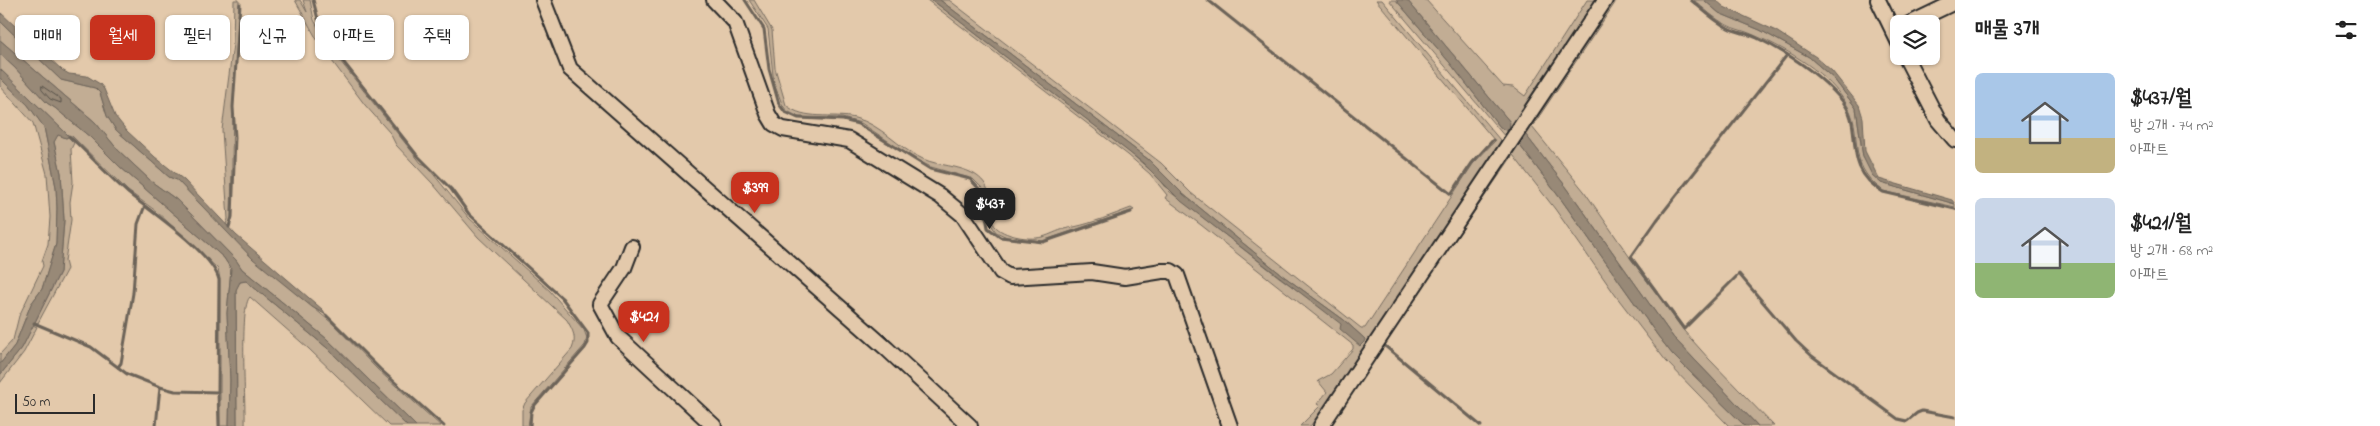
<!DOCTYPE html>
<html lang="ko">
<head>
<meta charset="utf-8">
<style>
  :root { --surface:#fff; --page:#f2f2f2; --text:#222; --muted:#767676; --accent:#c8321e }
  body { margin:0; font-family:"Indie Flower","Poor Story",sans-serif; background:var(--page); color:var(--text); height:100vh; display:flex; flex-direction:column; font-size:19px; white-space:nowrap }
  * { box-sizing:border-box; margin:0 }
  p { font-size:16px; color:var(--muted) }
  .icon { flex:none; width:28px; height:28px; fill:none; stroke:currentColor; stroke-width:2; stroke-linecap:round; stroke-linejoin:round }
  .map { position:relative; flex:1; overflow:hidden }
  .panel { display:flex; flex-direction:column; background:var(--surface); width:425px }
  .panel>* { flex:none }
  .banner { position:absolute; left:15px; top:15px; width:475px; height:45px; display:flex; gap:10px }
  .controls { position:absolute; left:1890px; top:15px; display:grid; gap:10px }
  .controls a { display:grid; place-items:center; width:50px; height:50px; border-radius:8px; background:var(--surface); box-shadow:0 1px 4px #0004; font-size:25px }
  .scale { position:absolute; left:15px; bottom:12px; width:80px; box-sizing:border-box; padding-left:5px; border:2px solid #2b2b2b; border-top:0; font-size:14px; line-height:18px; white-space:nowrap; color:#2b2b2b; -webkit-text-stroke:4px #e3c9ab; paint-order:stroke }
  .price { position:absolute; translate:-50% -42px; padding:0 11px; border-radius:10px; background:var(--accent); color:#fff; font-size:16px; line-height:32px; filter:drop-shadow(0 1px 2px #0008) }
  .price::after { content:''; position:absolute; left:50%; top:30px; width:15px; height:11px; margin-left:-8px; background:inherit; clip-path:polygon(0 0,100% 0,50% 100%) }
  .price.current { background:#222; color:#fff }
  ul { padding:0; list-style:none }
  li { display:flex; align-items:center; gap:15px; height:125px; padding:0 20px }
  li span { display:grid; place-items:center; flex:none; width:140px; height:100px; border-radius:8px; color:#555 }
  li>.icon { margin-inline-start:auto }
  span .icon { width:60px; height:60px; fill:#fffc; stroke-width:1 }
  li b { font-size:21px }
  h2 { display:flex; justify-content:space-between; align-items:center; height:60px; padding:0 20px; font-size:21px }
  .tag { padding:0 18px; border-radius:8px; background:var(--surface); box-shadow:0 1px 4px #0004; font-size:18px; line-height:45px }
  .tag.current { background:var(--accent); color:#fff }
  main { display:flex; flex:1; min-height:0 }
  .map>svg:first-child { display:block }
  .green { fill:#c2ad94; stroke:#766c60 }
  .water { fill:#988977; stroke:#6c6359 }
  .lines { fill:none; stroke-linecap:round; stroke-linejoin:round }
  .shore { stroke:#575149; stroke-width:1 }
  .stream { stroke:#6c6359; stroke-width:3 }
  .minor-casing { stroke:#2b2b2b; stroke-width:18 }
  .minor { stroke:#e3c9ab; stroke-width:14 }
</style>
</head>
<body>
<main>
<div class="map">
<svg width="1955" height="426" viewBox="0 0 1955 426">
  <rect width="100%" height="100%" fill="#e3c9ab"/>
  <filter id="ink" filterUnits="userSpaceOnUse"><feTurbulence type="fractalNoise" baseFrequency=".02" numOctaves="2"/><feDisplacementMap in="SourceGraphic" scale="10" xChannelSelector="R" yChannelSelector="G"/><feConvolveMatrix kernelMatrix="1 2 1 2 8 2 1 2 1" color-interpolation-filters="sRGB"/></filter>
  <g filter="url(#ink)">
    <!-- green -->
    <g class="green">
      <path d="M234 0H239L233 107 231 219 228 226 226 224 228 219 222 130 233 44Z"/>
      <path d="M295 0H300L307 12 303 0H310L314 20 329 47 421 163 426 165 469 218 550 291 584 330 587 338 585 345 531 407 528 426H522V410L525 403 572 349C577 337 573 331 567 320L478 237 433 184 396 145 390 133 365 105 320 45Z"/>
      <path d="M749 0H754L772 30 775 68 786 105C804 121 833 113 855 118 881 124 899 149 923 159 939 166 958 165 974 174 1008 194 967 227 1019 237 1048 242 1050 230 1074 227 1093 223 1112 215 1131 208L1134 210 1042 241 1007 237 996 232 988 220 987 201 984 190 973 179 931 167 915 159 861 123 842 118 799 117 787 111 783 106 774 84 768 29Z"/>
      <path d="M927 0H932L1128 151 1157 176 1169 191 1279 277 1365 339 1344 320 1282 275 1183 194 1149 160 940 0H949L1161 163 1191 193 1361 328H1365L1473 164 1495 141 1376 0H1382L1500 140 1501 145 1317 418 1310 426H1300L1320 406 1317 404 1327 392 1318 381 1331 374 1353 349V345L1201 225 1165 198 1167 195 1150 174 1128 155Z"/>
      <path d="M1389 0H1396L1450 63 1500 127 1510 122 1407 0H1426L1503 86 1513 87 1525 96 1587 0H1596L1516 123 1509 130 1506 138Z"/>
      <path d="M1608 0H1617L1532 127 1584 191 1631 259 1684 331 1709 359 1774 426H1758L1673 337 1567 188 1522 130Z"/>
      <path d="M1694 0H1704L1719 13 1760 30 1809 57 1834 79 1856 108 1863 157 1881 183 1955 204V207L1883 191C1842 160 1867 134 1844 100 1823 69 1783 47 1749 33 1742 30 1734 29 1727 25 1715 19 1704 9 1694 0Z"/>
      <path d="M0 21 61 80 95 88 100 93 107 116 116 130 169 177 177 180 248 253 333 324 378 370 441 426H416L327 339 242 269 236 260 177 200 152 182 118 150 95 122 0 40Z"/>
      <path d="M0 54 15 68 47 103 55 108 90 137 119 166 224 258 231 269 227 313 230 380 229 426H220V279L218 269 156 211 128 191 72 136H69L0 69Z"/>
      <path d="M0 78 28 105 44 127 56 187 57 208 56 244 42 289 31 304 15 345 0 364V354L13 340 19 316 43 266 42 261 48 244 50 217 47 174 33 123 0 86Z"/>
      <path d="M58 134 66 138 68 137 74 143 71 149 73 182 70 202 71 220 65 261 67 269 38 323 35 322 60 272 64 220 61 173 54 142Z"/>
      <path d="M1515 139 1563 202 1658 336 1673 355 1745 426H1729L1666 361 1616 296 1555 209 1513 155 1383 345Z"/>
      <path d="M246 281 326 347 407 426H389L309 349 250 297C239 306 246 405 245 426H237L236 289 240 282Z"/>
      <path d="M33 325 37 327 24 352 0 383V375L22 348Z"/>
    </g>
    <!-- water -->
    <g class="water">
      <path d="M932 0H940L1149 160 1183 194 1282 275 1344 320 1365 339 1364 342 1360 346 1340 329 1341 324 1181 201 1143 163Z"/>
      <path d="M1396 0H1407L1510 122 1509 130H1505L1500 127 1450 63Z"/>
      <path d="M1704 0H1716L1724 7 1776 31 1816 57 1832 71 1859 105 1863 118 1865 151 1879 179 1952 200 1955 204 1881 183 1872 175 1863 157 1856 108 1834 79 1809 57 1760 30 1719 13Z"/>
      <path d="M0 12 62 70 69 74 87 76 100 84 104 89 115 116 127 131 155 157 184 180 236 235 323 310 326 315 312 307 253 259 177 180 169 177 116 130 107 116 100 93 95 88 61 80 0 21Z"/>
      <path d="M0 40 95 122 118 150 152 182 177 200 236 260 242 269 327 339 416 426H407L326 347 246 281 240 282 236 290 237 426H229L230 380 227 313 231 269 224 258 119 166 90 137 55 108 47 103 15 68 0 54Z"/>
      <path d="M0 69 69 136 66 138 58 135 54 142 61 173 64 220 60 272 22 348 0 375V364L15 345 31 304 42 289 56 244 57 208 56 187 44 127 28 105 0 78Z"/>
      <path d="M1522 130 1567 188 1673 337 1758 426H1745L1673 355 1658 336 1563 202 1515 139Z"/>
    </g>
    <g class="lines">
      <!-- shore -->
      <path class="shore" d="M42 86 61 99V103L50 99 42 90Z"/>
      <!-- stream -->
      <g class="stream">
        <path d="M313 0 320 27 330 45 416 154 451 189 469 214 562 298 588 333V343L585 348 534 406 531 412 530 426"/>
        <path d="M745 0 764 29 769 69 779 104 785 112 798 118 843 120 858 124 930 169 970 179 982 192 988 228 1000 237 1043 242 1131 212"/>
        <path d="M1208 0 1451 194 1472 163 1493 140"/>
        <path d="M1691 0C1703 10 1714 21 1728 28 1737 33 1748 33 1757 38 1788 53 1817 72 1840 98 1867 128 1838 165 1883 192L1955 209"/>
        <path d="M1787 55 1657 220 1631 257 1684 329 1739 274 1796 341 1812 356 1898 419 1907 421 1917 413 1922 411 1955 417"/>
        <path d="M69 136C89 154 107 175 128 193 150 211 213 253 219 280L218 392"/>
        <path d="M229 227 232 217 235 137 233 107 240 4"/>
        <path d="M326 315 380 369 444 426"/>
        <path d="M34 323 91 347 127 374 160 387 175 391 218 392 219 426"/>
        <path d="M1385 346 1481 426"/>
        <path d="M118 367 121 363 133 293 138 224 144 208"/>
        <path d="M156 426 160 387"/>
      </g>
      <defs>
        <g id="minor">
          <path d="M543 0 570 69 887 349 970 426"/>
          <path d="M714 0 735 22 768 114 774 124 783 129 849 140 940 196 963 215 1001 272 1010 277 1092 272 1125 277 1162 271H1171L1177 275 1230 426"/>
          <path d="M1878 0 1899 43"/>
          <path d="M1909 24 1955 2"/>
          <path d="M1905 56 1938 120 1955 140"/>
          <path d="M632 247 624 268 600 304 618 337 714 426"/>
          <path d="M1321 426 1605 0"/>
        </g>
      </defs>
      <!-- minor casing -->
      <use href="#minor" class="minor-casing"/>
      <!-- minor -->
      <use href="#minor" class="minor"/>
    </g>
  </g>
</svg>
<div class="controls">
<a><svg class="icon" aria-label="layers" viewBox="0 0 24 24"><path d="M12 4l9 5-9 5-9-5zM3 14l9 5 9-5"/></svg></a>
</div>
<div class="scale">50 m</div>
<b class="price" style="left:755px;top:214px">$399</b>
<b class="price current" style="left:990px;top:230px">$437</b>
<b class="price" style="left:644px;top:343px">$421</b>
<div class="banner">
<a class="tag">매매</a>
<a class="tag current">월세</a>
<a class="tag">필터</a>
<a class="tag">신규</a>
<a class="tag">아파트</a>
<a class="tag">주택</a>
</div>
</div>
<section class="panel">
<h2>매물 3개<svg class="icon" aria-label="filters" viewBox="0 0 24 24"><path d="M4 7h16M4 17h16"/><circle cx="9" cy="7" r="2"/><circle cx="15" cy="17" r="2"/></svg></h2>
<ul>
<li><span style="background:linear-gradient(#a9c7e8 65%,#c2b280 0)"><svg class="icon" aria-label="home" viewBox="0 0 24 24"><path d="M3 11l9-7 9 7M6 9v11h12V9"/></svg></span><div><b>$437/월</b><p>방 2개 · 74 m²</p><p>아파트</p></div></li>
<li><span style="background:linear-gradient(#c9d6e8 65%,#8fb573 0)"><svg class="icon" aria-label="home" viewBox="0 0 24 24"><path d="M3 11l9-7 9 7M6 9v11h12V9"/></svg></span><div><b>$421/월</b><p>방 2개 · 68 m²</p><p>아파트</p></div></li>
</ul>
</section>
</main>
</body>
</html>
